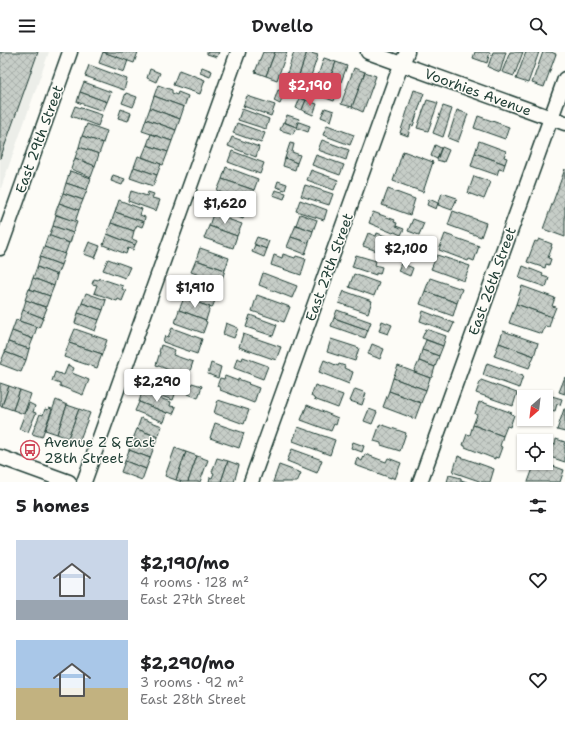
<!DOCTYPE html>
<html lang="en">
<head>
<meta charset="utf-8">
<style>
  :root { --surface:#fff; --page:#f2f2f2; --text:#202124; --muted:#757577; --accent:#d1495b }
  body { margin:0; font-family:"Shantell Sans",sans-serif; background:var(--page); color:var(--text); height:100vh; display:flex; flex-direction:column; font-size:15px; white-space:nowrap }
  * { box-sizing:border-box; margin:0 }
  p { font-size:13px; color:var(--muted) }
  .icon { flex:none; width:22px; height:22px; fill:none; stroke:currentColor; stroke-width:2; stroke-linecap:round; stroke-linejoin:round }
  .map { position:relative; height:430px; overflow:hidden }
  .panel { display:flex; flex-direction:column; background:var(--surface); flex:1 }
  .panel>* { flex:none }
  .needle { width:26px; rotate:208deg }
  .buttons { position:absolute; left:517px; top:338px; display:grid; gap:8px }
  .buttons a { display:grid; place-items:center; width:36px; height:36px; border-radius:0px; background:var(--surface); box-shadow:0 1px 3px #0004; font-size:20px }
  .price { position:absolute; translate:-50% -34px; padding:0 9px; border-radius:4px; background:#fff; color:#222; font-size:13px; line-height:26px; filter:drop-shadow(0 1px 2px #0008) }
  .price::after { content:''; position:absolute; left:50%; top:24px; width:12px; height:9px; margin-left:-6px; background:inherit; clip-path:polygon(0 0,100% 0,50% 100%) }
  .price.current { background:var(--accent); color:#fff }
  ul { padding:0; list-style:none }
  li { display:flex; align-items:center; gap:12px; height:100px; padding:0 16px }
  li span { display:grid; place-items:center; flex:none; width:112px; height:80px; border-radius:0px; color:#555 }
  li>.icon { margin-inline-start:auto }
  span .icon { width:48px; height:48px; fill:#fffc; stroke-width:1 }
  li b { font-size:17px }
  h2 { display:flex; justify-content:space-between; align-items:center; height:48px; padding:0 16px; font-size:17px }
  header { display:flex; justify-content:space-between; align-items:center; height:52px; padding:0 16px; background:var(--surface); font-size:18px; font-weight:600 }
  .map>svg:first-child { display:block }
  .built { fill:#eceee9 }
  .building { fill:url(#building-cross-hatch); stroke:#1f3d34 }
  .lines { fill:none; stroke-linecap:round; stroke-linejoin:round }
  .minor-casing { stroke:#1f3d34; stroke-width:17 }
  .minor { stroke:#fdfcf7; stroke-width:14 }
  .labels { text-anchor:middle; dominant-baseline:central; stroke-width:3; stroke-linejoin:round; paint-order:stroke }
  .street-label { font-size:14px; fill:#1f3d34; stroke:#fdfcf7 }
  .poi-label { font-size:14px; fill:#1f3d34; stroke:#fdfcf7; text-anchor:start }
</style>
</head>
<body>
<header><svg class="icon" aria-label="menu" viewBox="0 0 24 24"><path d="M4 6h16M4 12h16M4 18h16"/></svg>Dwello<svg class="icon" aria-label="search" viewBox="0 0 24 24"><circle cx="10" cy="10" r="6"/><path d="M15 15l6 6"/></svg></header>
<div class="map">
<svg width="565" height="430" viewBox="0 0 565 430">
  <defs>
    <pattern id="building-cross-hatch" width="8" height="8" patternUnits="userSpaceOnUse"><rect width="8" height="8" fill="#c6cdc7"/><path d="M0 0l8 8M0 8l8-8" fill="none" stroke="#aab1ac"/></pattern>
  </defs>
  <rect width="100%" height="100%" fill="#fdfcf7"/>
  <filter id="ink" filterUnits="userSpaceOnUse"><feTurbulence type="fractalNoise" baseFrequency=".025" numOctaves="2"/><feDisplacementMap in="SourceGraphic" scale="8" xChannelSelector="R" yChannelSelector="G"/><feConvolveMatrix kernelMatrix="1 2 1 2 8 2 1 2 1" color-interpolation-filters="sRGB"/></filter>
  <g filter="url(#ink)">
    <!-- built -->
    <path class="built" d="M0 0H49L0 139Z"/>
    <!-- building -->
    <g class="building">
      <path d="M0 0H38L0 107V4L1 1Z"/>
      <path d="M103 0 128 8 124 20 99 11Z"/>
      <path d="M103 0H138L134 11Z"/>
      <path d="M207 0H219L217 5 207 2Z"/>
      <path d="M263 0H275L266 24 255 20Z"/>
      <path d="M275 0H287L277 28 266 24Z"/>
      <path d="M294 0H307L295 35 284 31Z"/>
      <path d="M307 0 318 3 306 39 295 35Z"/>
      <path d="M475 0H490L487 11 473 6Z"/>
      <path d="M493 0H506L500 20 488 15Z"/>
      <path d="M510 0H523L514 24 502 20Z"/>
      <path d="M526 0H539L528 31 516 27Z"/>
      <path d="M543 0H551L556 2 544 35 532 31Z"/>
      <path d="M324 6 336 10 323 45 312 41Z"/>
      <path d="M336 10 347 14 334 49 323 45Z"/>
      <path d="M89 13 127 27 124 38 85 24Z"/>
      <path d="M202 15 212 19 210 25 200 21Z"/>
      <path d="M354 16 365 20 352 55 341 52Z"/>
      <path d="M150 17 160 21 156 30 147 26Z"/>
      <path d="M179 18 205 28 200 42 173 33Z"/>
      <path d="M365 20 376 24 363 60 352 55Z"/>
      <path d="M84 30 111 40 107 50 80 40Z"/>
      <path d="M158 33 172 38V41L177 43 178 40 188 44 184 55 154 44Z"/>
      <path d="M278 38 285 40 280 52 274 49Z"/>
      <path d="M414 38 424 41 413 74 411 73 408 84 400 81Z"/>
      <path d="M80 40 107 50 103 59 77 50Z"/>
      <path d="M126 41 137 45 133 55 122 51Z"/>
      <path d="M154 44 184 55 180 67 150 56Z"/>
      <path d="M247 44 275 53 271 64 243 54Z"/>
      <path d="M300 46 306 48 302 58 296 56Z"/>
      <path d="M306 48 317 52 313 63 302 58Z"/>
      <path d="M427 48 438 51 428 79 417 76Z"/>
      <path d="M75 54 102 63 98 74 71 64Z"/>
      <path d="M443 54 452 57 443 85 433 81Z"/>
      <path d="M150 56 180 67 176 78 146 67Z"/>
      <path d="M325 56 334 59 331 69 321 65Z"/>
      <path d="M121 57 131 61 128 69 118 66Z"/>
      <path d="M242 57 269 67 266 77 238 68Z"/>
      <path d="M457 58 468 62 458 90 448 86Z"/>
      <path d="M287 63 299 67 296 75 284 70Z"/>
      <path d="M478 64 509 75 505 87 474 76Z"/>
      <path d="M146 67 176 78 172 89 142 79Z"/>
      <path d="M283 70 296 75 293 82 280 78Z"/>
      <path d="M299 70 310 74 308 80 297 76Z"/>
      <path d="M237 71 265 81 261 91 233 81Z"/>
      <path d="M87 72 107 79 103 91 82 84Z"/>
      <path d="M327 73 354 83 350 93 323 83Z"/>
      <path d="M151 82 172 89 168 100 147 93Z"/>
      <path d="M82 84 103 91 99 102 79 95Z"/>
      <path d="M232 85 259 95 256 105 228 94Z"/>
      <path d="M322 88 349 98 346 108 318 98Z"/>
      <path d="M479 89 506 99 504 105 507 106 505 112 475 101Z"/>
      <path d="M290 91 294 92 292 100 300 103 297 111 285 106Z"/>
      <path d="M147 93 168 100 163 113 142 105Z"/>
      <path d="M435 93 441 96 437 107 431 104Z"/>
      <path d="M79 95 99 102 95 114 75 106Z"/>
      <path d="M442 95 449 98 444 110 437 108Z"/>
      <path d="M232 99 264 111 260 122 228 110Z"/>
      <path d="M403 99 433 110 423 140 393 129Z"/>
      <path d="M475 101 505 112 503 118 499 117 497 123 471 114Z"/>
      <path d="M316 103 344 113 340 123 312 113Z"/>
      <path d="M138 104 161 112 157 123 134 115Z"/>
      <path d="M75 106 95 114 91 125 71 117Z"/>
      <path d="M285 106 297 111 295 118 283 114Z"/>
      <path d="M134 115 157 123 153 134 130 126Z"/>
      <path d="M226 115 258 127 254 138 222 127Z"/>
      <path d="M565 117V185L543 177Z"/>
      <path d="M311 118 338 128 334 138 307 128Z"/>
      <path d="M70 119 91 126 87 138 66 131Z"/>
      <path d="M113 123 125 127 122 133 111 129Z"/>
      <path d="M474 124 491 130 484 147 468 141Z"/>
      <path d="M222 127 254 138 249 151 217 139Z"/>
      <path d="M278 129 287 132 285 138 276 135Z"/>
      <path d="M66 131 87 138 83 148 63 141Z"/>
      <path d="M305 133 333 142 329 153 301 144Z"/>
      <path d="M388 137 415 147 410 163 382 153Z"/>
      <path d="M275 138 286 141 284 147 273 143Z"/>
      <path d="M131 139 147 144 148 140 154 142 152 146 160 148 156 159 128 149Z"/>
      <path d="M63 141 83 148 79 158 59 151Z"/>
      <path d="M442 141 457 146 452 158 438 153Z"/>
      <path d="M216 144 247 155 243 167 212 155Z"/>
      <path d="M429 147 438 151 436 157 427 153Z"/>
      <path d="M119 148 142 157 140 163 145 165 144 170 115 160Z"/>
      <path d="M300 148 327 158 324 168 296 159Z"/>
      <path d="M59 151 79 158 75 170 55 162Z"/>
      <path d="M453 159 486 171 481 185 448 173Z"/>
      <path d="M115 160 144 170 142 175 137 173 134 179 111 171Z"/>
      <path d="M373 160 395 168 394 170 397 171 396 174 404 177 401 183 394 180 393 181 369 171Z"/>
      <path d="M213 162 242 172 237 184 209 174Z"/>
      <path d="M300 162 317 168 313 179 296 173Z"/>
      <path d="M56 163 77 170 73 181 53 174Z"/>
      <path d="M413 167 424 171 419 183 408 179Z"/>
      <path d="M111 171 134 179 132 187 137 189 135 193 107 182Z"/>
      <path d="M296 173 313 179 309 191 291 185Z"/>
      <path d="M53 174 73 181 70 191 49 184Z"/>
      <path d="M209 174 237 184 233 196 204 186Z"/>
      <path d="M368 181 376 184 377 181 404 191 399 207 363 194Z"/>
      <path d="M107 182 135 193 133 198 128 196 126 202 103 193Z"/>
      <path d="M445 182 479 194 474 209 469 207 468 209 439 198Z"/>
      <path d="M48 183 69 191 65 202 44 195Z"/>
      <path d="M257 185 269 189 266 197 254 192Z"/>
      <path d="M291 185 309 191 305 202 287 195Z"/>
      <path d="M539 187 552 192 551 195H552L548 206 551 207 549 213 546 212 545 216 527 210 535 189 537 190Z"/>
      <path d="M89 190 100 194 95 206 84 202Z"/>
      <path d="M255 193 267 197 264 205 252 200Z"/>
      <path d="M44 195 65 202 61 213 40 205Z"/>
      <path d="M200 196 229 206 225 218 196 208Z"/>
      <path d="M283 202 295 206 296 204 306 207 301 223 271 213 274 203 282 206Z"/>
      <path d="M356 203 376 209 375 213 382 215 380 222 376 221V223L352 215Z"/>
      <path d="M437 203 470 214 464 229 431 217Z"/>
      <path d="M40 205 61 213 57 223 37 215Z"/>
      <path d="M108 207 130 215 125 226 103 218Z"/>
      <path d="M196 208 225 218 221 231 191 220Z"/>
      <path d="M401 211 413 216 410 224 398 219Z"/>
      <path d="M523 214 543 222 542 224 549 226 546 235 519 226Z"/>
      <path d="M37 215 57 223 54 234 33 226Z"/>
      <path d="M263 221 297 234 292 246 259 233Z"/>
      <path d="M354 222 379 231 374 244 349 235Z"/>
      <path d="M33 226 54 234 50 244 29 237Z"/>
      <path d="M99 226 123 234 122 237 126 239 122 249 118 247 117 249 94 241 97 233 92 232 94 227 98 228Z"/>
      <path d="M430 226 462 237 457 251 425 239Z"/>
      <path d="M187 230 218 241 212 256 182 245Z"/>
      <path d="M522 234 555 246 552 254 556 255 552 265 516 252Z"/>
      <path d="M29 237 50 244 46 255 25 248Z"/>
      <path d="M344 239 372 249 368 261 339 251Z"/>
      <path d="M425 239 457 251 453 264 420 252Z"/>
      <path d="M86 241 106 248 103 258 82 251Z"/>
      <path d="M257 243 290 255 284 270 252 259Z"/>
      <path d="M184 246 210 255 206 268 179 258Z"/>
      <path d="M26 248 47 256 43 266 23 258Z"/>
      <path d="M82 251 103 258 99 268 78 261Z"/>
      <path d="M516 252 552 265 549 275 545 274 542 282 509 271Z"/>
      <path d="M23 258 43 266 39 276 19 269Z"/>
      <path d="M179 258 206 268 205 269 207 270 203 281 175 271Z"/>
      <path d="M337 258 371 270 368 278 334 266Z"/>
      <path d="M423 259 454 271 450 280 420 269Z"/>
      <path d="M78 261 99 268 95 279 75 271Z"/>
      <path d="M250 263 277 273 273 284 246 275Z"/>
      <path d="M334 266 368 278 365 286 331 274Z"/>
      <path d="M16 268 37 275 33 287 12 279Z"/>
      <path d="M382 269 392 273 388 282 379 279Z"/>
      <path d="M226 271 238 276 234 286 223 282Z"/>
      <path d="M172 276 202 287 197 302 163 290 165 284 168 285Z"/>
      <path d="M75 277 107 288 102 302 69 291Z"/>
      <path d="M426 277 446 284 443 294 422 286Z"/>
      <path d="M12 279 33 287 29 297 8 290Z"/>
      <path d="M503 279 538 291 534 304 499 291Z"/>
      <path d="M243 282 281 295 276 308 239 295Z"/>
      <path d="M331 287 359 296 355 309 327 300Z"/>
      <path d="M426 288 443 294 439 304 422 298Z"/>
      <path d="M8 290 29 297 26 308 5 300Z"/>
      <path d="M69 291 102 302 97 316 64 305Z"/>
      <path d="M499 291 534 304 529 316 494 304Z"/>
      <path d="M372 292 384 297 380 307 368 302Z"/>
      <path d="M161 293 175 298 173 303 193 310 188 325 156 313 160 300H159Z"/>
      <path d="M422 298 439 304 435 315 419 309Z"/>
      <path d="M5 300 26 308 21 320 0 312Z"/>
      <path d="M243 305 268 314 263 327 234 316 237 306 242 308Z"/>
      <path d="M324 308 338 314 339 312 345 314 344 316 353 320 349 332 319 320Z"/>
      <path d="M419 309 435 315 432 325 430 326 414 320Z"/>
      <path d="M211 311 221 315 218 326 208 322Z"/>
      <path d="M487 311 523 324 519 336 483 323Z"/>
      <path d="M68 313 74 316 72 321 89 328 83 343 60 334V332L52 329 55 320 64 323Z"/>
      <path d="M398 314 430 326 426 338 393 326Z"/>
      <path d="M225 324 238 329V327L249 331 248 332 259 336 254 351 220 338 221 336 217 334 220 326 224 327Z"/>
      <path d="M151 325 178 334 173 348 146 339Z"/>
      <path d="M565 325V342L559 340Z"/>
      <path d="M393 326 426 338 421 351 389 339Z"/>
      <path d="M481 328 517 341 513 354 476 341Z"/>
      <path d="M0 331 9 334 2 354H0Z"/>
      <path d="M192 331 202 334 198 346 188 342Z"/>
      <path d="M315 333 343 343 338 356 314 347V346L311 344Z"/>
      <path d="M9 334 20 338 13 358 2 354Z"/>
      <path d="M355 337 366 341 362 353 350 349Z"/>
      <path d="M20 338 31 342 24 362 13 358Z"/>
      <path d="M389 339 421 351 415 367 383 355Z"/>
      <path d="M142 340 171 350 170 354 176 355 173 362 168 360 167 361 139 350Z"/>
      <path d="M545 342 562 347 560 353 557 352 555 359 546 357V345H544Z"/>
      <path d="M56 348 67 353 57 382 45 378Z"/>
      <path d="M218 348 249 358 244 372 214 361Z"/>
      <path d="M139 350 167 361 164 370 135 359Z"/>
      <path d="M479 350 481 351 482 350 512 361 511 362 514 363 510 375 507 374 503 384 473 373 477 363 475 362Z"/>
      <path d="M29 351 35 354 33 360 36 361 28 380 19 377Z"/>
      <path d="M67 353 79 357 68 386 57 382Z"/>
      <path d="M307 353 338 366 336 373 334 372 331 379 301 368Z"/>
      <path d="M49 356 52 357 42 385 32 382 40 362 43 363 45 357 48 358Z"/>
      <path d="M79 357 90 361 79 390 68 386Z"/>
      <path d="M369 357 377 360 372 372 364 369Z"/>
      <path d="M564 357H565V380L557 378Z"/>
      <path d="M141 366 162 374 158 385 137 377Z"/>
      <path d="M215 371 244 381 239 396 210 386Z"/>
      <path d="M380 372 406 381 400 399 381 393V391L374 389Z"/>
      <path d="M473 373 503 384 500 394 502 395 498 406 495 405V407L465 395V394L463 393 467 382 470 383Z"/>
      <path d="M298 375 335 388 330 403 293 389Z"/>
      <path d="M137 377 158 385 154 395 133 387Z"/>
      <path d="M133 387 154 395 150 406 129 398Z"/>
      <path d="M556 387 565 390 564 393 565 394V410L550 405V404L547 403 551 391 555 393Z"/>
      <path d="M353 390 364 394 362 400 351 396Z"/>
      <path d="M175 396 186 400 176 428 165 424Z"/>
      <path d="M292 397 322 408 317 421 287 409Z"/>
      <path d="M129 398 150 406 146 417 125 409Z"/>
      <path d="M186 400 197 404 188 430H182L176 428Z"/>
      <path d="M365 402 386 410 388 406 401 411 395 427 391 425V426L355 413 357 406 362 409Z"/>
      <path d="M197 404 208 408 200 430H188Z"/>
      <path d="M458 404 494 417 490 430H482L453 420Z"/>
      <path d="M217 406 228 409 221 430H209L210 425 212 426 214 421 212 420Z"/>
      <path d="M125 409 146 417 142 428 121 420Z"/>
      <path d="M228 409 239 413 234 430H221Z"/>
      <path d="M535 411H545L564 418 560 430H528Z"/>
      <path d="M279 413 301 421 297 430H273Z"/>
      <path d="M449 423 461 426V428L467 430H447Z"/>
    </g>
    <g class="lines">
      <defs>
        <g id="minor">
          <path d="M368 0 565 71"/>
          <path d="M0 196 70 0"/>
          <path d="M0 405 69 430"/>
          <path d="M84 430 238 0"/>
          <path d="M251 430 396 26 407 0"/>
          <path d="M420 430 565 27"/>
        </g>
      </defs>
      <!-- minor casing -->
      <use href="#minor" class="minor-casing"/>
      <!-- minor -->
      <use href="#minor" class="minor"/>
    </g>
  </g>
  <!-- icons -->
  <defs>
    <symbol id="bus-ring" viewBox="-11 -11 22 22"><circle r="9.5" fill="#fdfcf7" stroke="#d1495b" stroke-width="1.5"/><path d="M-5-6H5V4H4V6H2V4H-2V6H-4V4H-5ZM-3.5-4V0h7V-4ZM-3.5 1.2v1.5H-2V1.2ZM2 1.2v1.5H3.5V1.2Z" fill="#d1495b"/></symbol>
  </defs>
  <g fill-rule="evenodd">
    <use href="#bus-ring" x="19" y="387" width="22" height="22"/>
  </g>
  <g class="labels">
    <!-- street labels -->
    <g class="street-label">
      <text transform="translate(478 40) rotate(20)">Voorhies Avenue</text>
      <text transform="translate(39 87) rotate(-70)">East 29th Street</text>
      <text transform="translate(329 215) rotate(-70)">East 27th Street</text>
      <text transform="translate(492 229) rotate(-70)">East 26th Street</text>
    </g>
    <!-- poi labels -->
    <g class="poi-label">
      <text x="44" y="390">Avenue Z &amp; East<tspan x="44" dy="16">28th Street</tspan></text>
    </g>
  </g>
</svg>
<div class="buttons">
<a><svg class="needle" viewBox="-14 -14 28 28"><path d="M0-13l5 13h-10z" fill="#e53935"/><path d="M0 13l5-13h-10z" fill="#757577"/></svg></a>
<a><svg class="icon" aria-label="locate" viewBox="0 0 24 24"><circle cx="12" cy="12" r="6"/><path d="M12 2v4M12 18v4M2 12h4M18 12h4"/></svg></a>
</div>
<b class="price current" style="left:310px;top:55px">$2,190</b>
<b class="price" style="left:225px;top:173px">$1,620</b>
<b class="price" style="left:406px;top:218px">$2,100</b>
<b class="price" style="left:195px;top:257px">$1,910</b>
<b class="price" style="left:157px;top:351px">$2,290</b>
</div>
<section class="panel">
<h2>5 homes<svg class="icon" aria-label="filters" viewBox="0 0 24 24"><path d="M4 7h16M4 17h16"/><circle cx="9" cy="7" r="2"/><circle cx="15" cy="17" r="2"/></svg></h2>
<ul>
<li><span style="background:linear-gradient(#c9d6e8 75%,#9aa5b1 0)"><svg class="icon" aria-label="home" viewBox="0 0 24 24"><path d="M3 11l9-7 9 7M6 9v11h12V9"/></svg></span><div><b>$2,190/mo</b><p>4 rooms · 128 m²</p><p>East 27th Street</p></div><svg class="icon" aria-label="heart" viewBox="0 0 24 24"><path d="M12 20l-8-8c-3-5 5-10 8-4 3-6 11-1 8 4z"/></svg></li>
<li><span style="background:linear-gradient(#a9c7e8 60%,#c2b280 0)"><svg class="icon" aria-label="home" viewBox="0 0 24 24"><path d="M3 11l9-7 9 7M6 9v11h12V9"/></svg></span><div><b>$2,290/mo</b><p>3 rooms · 92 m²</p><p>East 28th Street</p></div><svg class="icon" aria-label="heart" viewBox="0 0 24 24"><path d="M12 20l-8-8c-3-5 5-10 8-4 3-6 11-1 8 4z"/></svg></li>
</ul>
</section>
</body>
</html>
